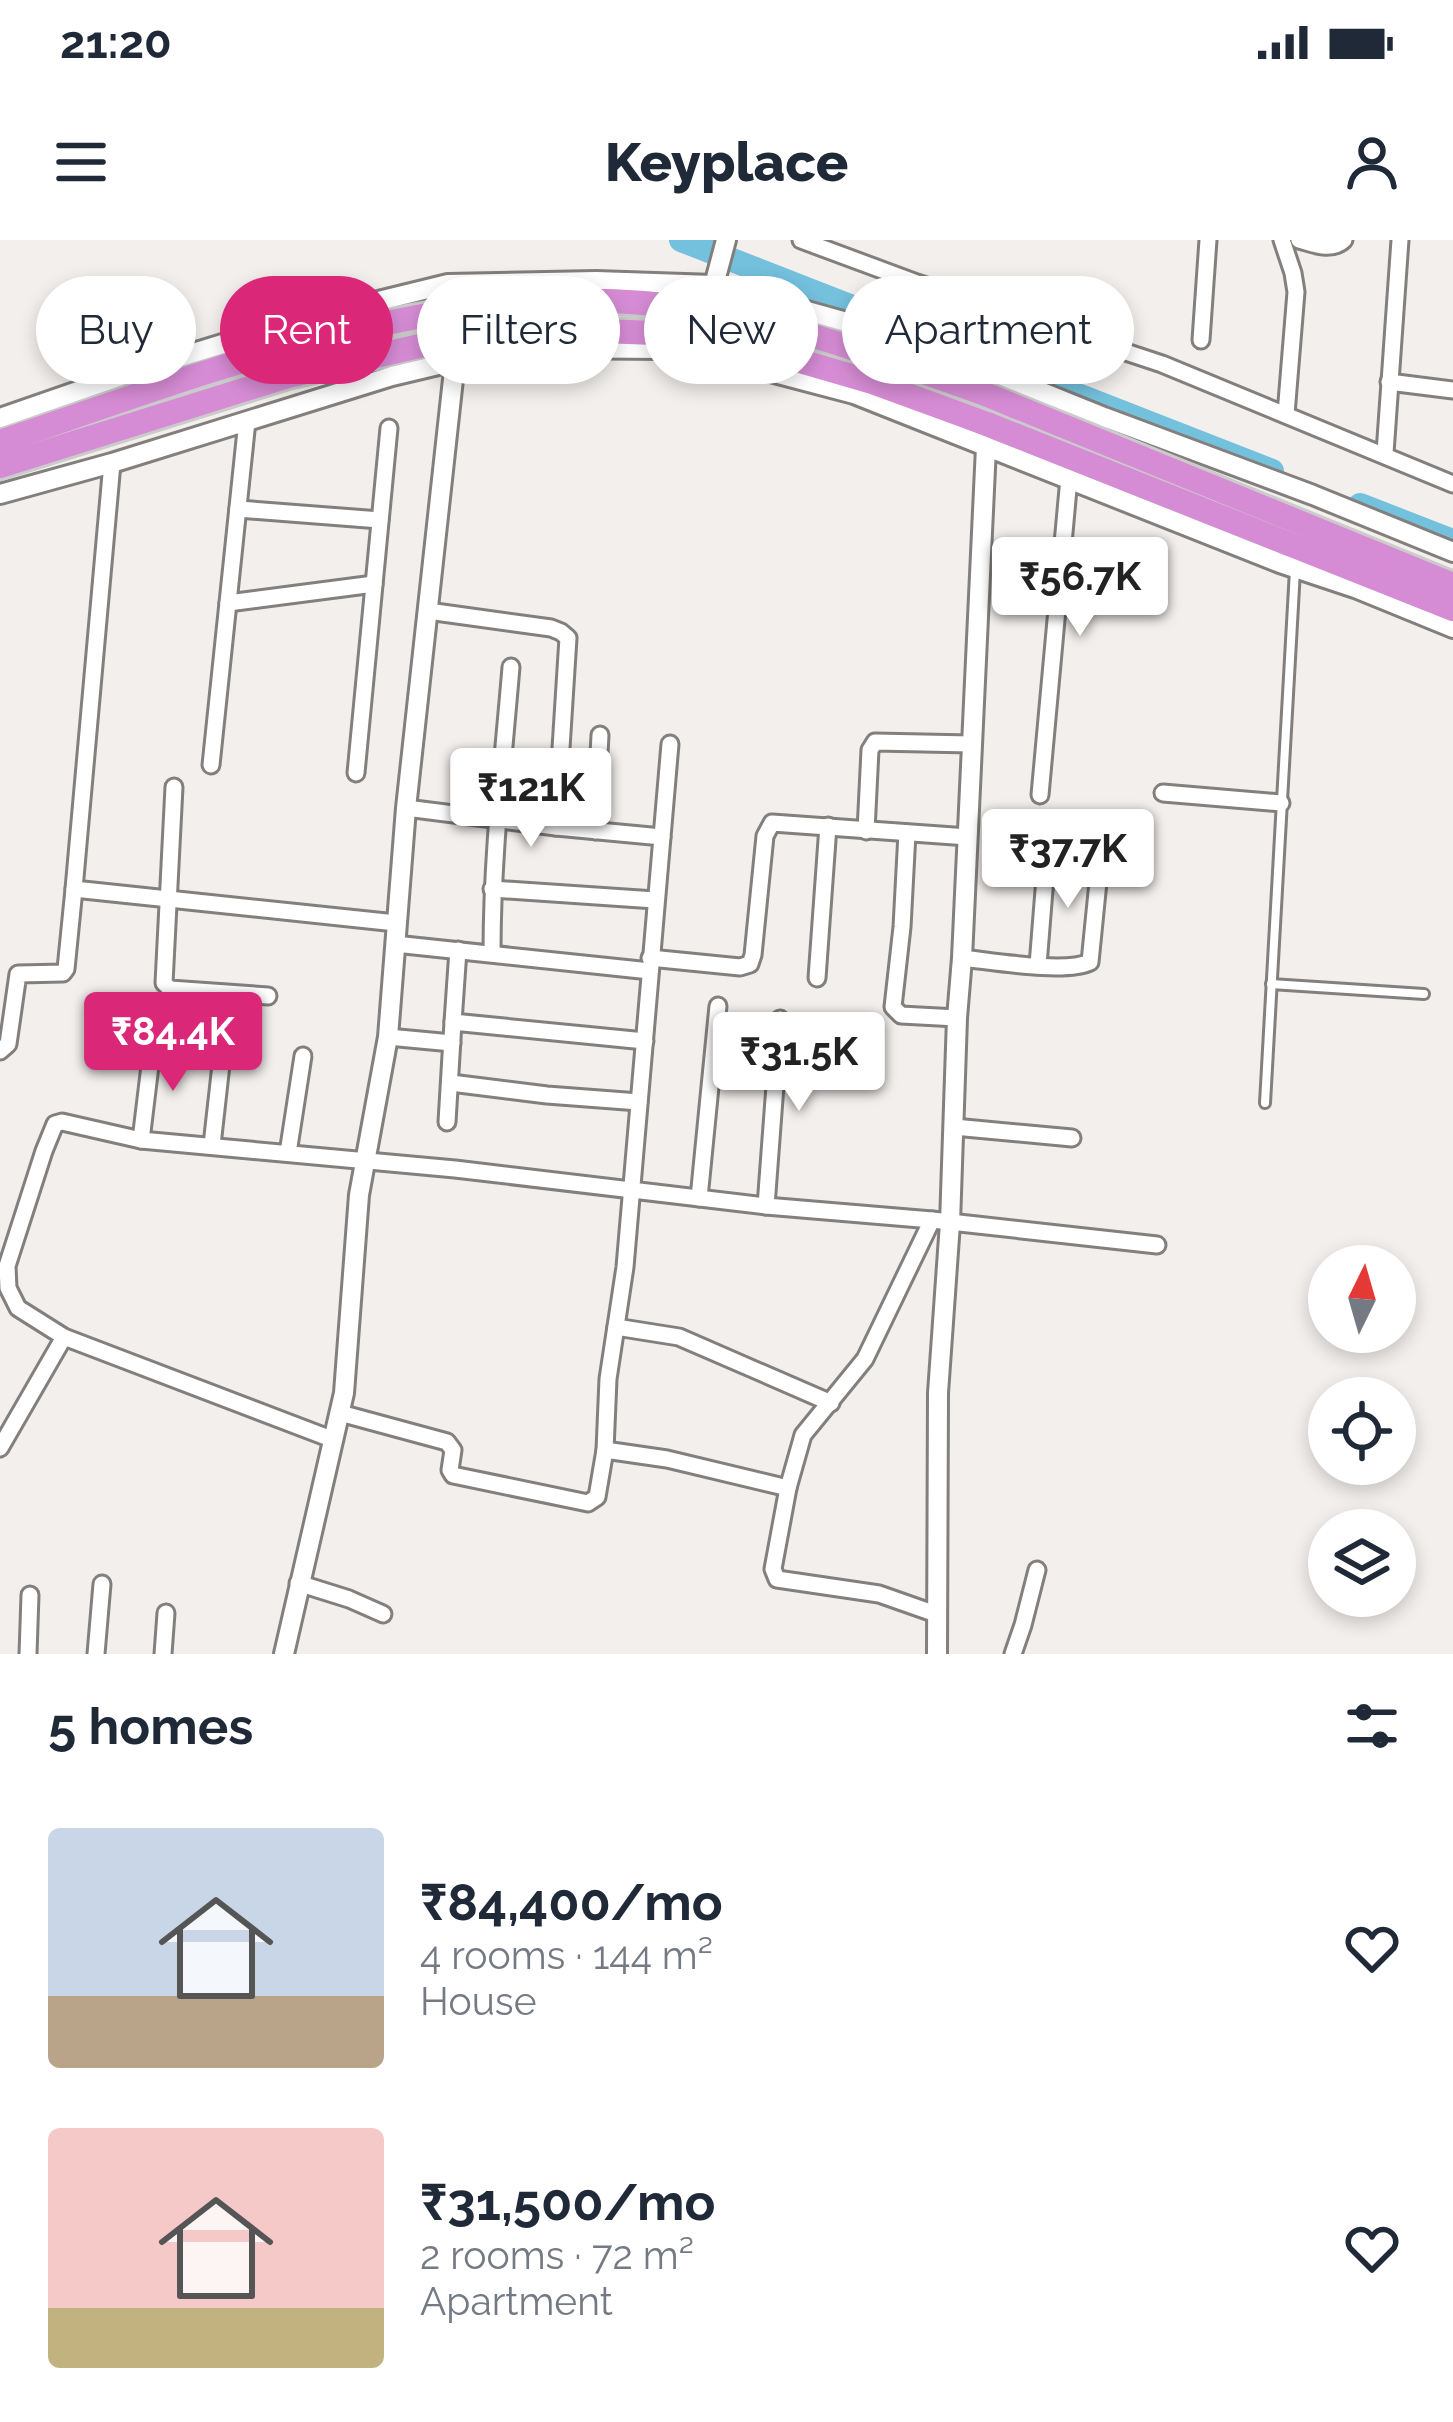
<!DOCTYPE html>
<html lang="en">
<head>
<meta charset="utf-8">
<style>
  :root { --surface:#fff; --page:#f6f6f7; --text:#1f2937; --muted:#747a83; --accent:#db2777 }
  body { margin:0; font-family:Raleway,sans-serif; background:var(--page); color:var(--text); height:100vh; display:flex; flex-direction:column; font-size:45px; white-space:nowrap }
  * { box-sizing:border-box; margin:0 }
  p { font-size:39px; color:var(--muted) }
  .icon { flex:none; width:66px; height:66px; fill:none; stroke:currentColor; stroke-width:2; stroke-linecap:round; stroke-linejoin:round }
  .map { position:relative; height:1414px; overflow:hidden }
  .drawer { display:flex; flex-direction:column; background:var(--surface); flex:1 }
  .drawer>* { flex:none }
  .guide { position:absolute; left:36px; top:36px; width:1383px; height:108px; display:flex; gap:24px }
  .needle { width:78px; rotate:5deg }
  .buttons { position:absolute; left:1308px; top:1005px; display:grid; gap:24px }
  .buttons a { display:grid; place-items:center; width:108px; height:108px; border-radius:50%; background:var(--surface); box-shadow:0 6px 18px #0003; font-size:60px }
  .price { position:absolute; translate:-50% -102px; padding:0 27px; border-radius:12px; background:#fff; color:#222; font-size:39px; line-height:78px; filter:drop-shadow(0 3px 6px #0008) }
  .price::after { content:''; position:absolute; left:50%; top:72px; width:36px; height:27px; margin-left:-18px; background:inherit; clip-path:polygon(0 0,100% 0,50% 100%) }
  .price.current { background:var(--accent); color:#fff }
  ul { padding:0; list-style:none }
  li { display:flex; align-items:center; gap:36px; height:300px; padding:0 48px }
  li span { display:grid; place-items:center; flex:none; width:336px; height:240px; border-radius:12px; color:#555 }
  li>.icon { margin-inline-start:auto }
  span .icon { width:144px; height:144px; fill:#fffc; stroke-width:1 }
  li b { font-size:51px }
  h2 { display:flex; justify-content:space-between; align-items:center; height:144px; padding:0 48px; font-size:51px }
  .tag { padding:0 42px; border-radius:54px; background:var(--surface); box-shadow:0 6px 18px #0003; font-size:42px; line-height:108px }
  .tag.current { background:var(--accent); color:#fff }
  .status { display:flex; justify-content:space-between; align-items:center; height:84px; padding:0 60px; background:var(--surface); direction:ltr }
  .status svg { height:33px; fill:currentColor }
  header { display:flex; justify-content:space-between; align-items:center; height:156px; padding:0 48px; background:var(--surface); font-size:54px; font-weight:800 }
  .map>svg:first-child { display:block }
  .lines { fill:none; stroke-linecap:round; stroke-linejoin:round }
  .river { stroke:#74c1de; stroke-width:24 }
  .service-casing { stroke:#827f7c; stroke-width:14 }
  .minor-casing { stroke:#827f7c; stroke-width:21 }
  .tertiary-casing { stroke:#827f7c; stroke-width:24 }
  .trunk-casing { stroke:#cbcbcb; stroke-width:30 }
  .service { stroke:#fff; stroke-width:8 }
  .minor { stroke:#fff; stroke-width:15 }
  .tertiary { stroke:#fff; stroke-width:18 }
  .trunk { stroke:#d68cd4; stroke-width:24 }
</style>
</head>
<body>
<div class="status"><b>21:20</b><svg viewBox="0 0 49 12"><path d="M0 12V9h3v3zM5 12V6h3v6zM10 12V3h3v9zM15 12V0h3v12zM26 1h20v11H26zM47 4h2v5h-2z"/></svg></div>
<header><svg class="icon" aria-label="menu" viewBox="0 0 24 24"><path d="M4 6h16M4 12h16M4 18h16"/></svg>Keyplace<svg class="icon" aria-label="person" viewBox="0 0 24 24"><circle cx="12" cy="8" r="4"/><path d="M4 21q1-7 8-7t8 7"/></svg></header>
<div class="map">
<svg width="1453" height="1414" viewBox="0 0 1453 1414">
  <rect width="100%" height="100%" fill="#f3efed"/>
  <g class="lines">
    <!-- river -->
    <g class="river">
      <path d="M681 0 1272 231"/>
      <path d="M1360 265 1453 301"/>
    </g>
    <defs>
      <g id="service">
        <path d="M1271 744 1424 754"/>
        <path d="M1265 863 1295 330"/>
      </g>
      <g id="minor">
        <path d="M801 0 917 43 1162 124 1453 244"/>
        <path d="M1282 0 1293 33 1296 52 1286 174"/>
        <path d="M1299 0C1314 4 1331 12 1344 0"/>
        <path d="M1201 100 1208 0"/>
        <path d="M1389 142 1453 150"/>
        <path d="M1385 213 1400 0"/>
        <path d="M112 223 74 649 396 683"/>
        <path d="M238 269 380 280"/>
        <path d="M228 363 374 344"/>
        <path d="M428 371 551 388 561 392 568 398 556 587"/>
        <path d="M211 525 247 181"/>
        <path d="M356 533 389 188"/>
        <path d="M174 547 164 743 170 749 268 756"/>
        <path d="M1163 553 1281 563"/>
        <path d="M1040 555 1069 238"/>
        <path d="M406 568 556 587 662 597"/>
        <path d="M595 591 600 495"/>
        <path d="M866 591 870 510 875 502 971 504"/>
        <path d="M907 593 902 687 893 767 901 775 957 778"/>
        <path d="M492 649 655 660"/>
        <path d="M395 704 650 731"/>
        <path d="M492 712C492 617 503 523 511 427"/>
        <path d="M650 718 740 727 750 724 753 715 765 596 772 583 968 597"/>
        <path d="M962 718C992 721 1065 734 1090 722L1101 612"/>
        <path d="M1038 725 1047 613"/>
        <path d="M817 738 828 586"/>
        <path d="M453 782 458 710"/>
        <path d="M388 797 452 803"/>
        <path d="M0 811 8 804 18 734 63 733 66 729 74 649"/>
        <path d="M451 843 547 855 639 862"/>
        <path d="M447 882 453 782 645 801"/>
        <path d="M954 887 1072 898"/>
        <path d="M141 900 153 801"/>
        <path d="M212 905 224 798"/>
        <path d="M288 913 303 816"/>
        <path d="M699 958 718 766"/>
        <path d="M766 966 780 779"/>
        <path d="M932 980 865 1119 803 1195 788 1248 773 1329 777 1339 879 1354 936 1374"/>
        <path d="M616 1087 679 1097 831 1163"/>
        <path d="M340 1173 447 1202 453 1210 450 1230 453 1235 588 1263 597 1257 605 1210 608 1139 625 1027 670 504"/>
        <path d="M334 1200 64 1097 18 1068 8 1048 7 1026 44 911 55 884 62 882 141 900 455 929 766 966 932 980 1157 1005"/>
        <path d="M0 1208 64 1097"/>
        <path d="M605 1210 667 1219 788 1248"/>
        <path d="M298 1343 349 1359 383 1374"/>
        <path d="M28 1414 30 1355"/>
        <path d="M96 1414 102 1344"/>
        <path d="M163 1414 166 1373"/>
        <path d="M1013 1414 1023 1385 1037 1330"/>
      </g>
      <g id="tertiary">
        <path d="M714 45 726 0"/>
        <path d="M0 178 144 128 301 80 448 44 596 41 714 45 918 102 1104 177 1313 255 1453 312"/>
        <path d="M0 254 112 223 392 136 455 121 534 108 664 109 759 129 854 154 1280 323 1355 348 1453 388"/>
        <path d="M284 1414 344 1153 359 955 388 797 406 568 455 121"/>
        <path d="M937 1414 938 1153 950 983 957 778 962 718 986 207"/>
      </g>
      <g id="trunk">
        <path d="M0 202C202 134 427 44 644 63 762 73 874 114 985 154L1453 345"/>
        <path d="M0 226 288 136 424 105 498 94 574 90 655 93 734 102 872 142 987 184 1453 369"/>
      </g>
    </defs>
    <!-- service casing -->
    <use href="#service" class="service-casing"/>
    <!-- minor casing -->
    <use href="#minor" class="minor-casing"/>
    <!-- tertiary casing -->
    <use href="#tertiary" class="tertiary-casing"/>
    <!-- trunk casing -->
    <use href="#trunk" class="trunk-casing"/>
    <!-- service -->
    <use href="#service" class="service"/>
    <!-- minor -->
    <use href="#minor" class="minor"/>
    <!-- tertiary -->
    <use href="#tertiary" class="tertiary"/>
    <!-- trunk -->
    <use href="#trunk" class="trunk"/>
  </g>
</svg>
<div class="buttons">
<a><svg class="needle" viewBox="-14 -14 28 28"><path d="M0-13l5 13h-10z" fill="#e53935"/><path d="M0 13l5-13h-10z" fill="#747a83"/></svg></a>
<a><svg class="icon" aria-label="locate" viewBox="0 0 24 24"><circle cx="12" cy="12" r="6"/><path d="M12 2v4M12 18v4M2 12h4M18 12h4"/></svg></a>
<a><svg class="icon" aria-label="layers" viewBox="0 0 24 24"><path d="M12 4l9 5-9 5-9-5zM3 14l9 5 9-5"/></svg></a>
</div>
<b class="price" style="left:1080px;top:399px">₹56.7K</b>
<b class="price" style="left:531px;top:610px">₹121K</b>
<b class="price" style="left:1068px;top:671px">₹37.7K</b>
<b class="price current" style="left:173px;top:854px">₹84.4K</b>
<b class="price" style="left:799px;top:874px">₹31.5K</b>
<div class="guide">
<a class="tag">Buy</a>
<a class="tag current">Rent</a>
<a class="tag">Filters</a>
<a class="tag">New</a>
<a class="tag">Apartment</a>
</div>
</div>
<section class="drawer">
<h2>5 homes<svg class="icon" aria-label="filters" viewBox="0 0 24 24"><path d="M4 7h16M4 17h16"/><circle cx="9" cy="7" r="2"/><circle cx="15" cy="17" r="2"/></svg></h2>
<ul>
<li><span style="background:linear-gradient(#c9d6e8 70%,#b9a48a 0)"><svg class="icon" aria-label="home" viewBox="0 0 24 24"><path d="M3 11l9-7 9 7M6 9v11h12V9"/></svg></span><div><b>₹84,400/mo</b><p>4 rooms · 144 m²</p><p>House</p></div><svg class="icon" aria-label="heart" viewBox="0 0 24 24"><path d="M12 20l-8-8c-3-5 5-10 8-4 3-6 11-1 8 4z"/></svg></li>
<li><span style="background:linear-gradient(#f6c9c9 75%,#c2b280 0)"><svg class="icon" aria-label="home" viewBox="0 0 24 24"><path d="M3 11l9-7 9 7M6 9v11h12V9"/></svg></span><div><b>₹31,500/mo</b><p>2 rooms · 72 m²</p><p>Apartment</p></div><svg class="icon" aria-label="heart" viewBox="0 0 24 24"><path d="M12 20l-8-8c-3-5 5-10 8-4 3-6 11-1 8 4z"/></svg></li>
</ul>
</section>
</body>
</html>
